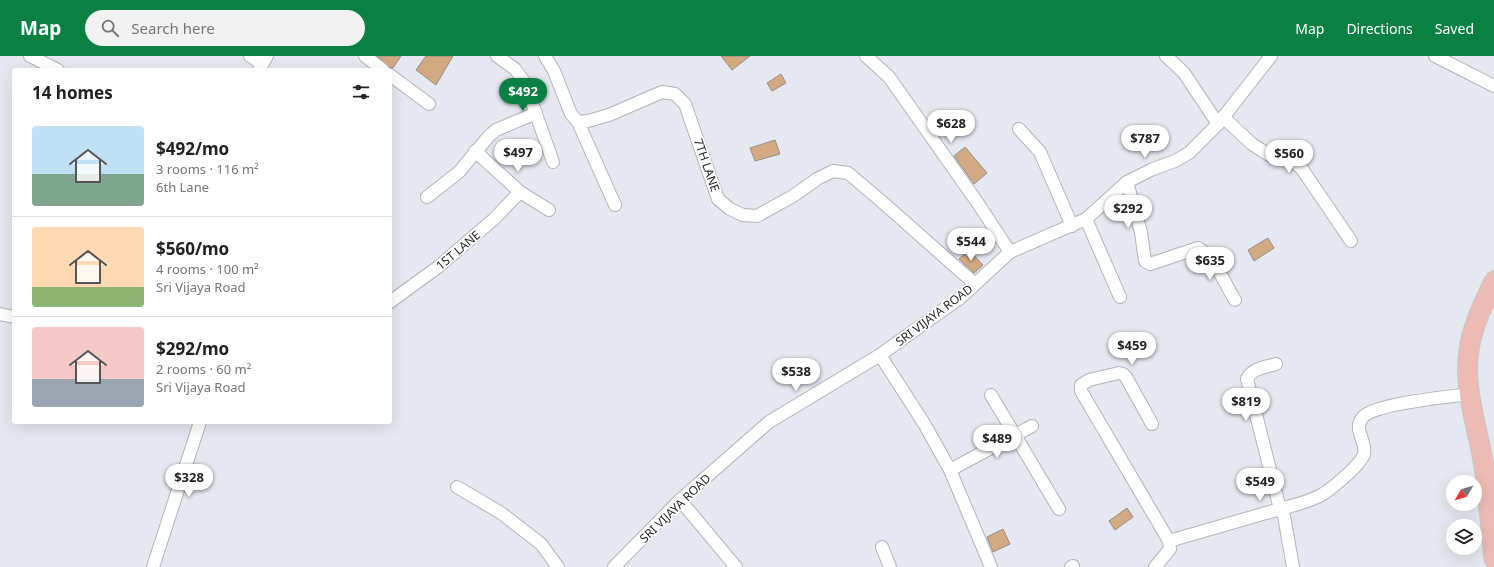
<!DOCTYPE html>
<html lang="en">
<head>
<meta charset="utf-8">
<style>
  :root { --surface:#fff; --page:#f2f2f2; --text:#202124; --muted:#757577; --line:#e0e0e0; --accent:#0b8043 }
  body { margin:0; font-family:"Noto Sans",sans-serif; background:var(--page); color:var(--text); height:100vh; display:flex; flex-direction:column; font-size:15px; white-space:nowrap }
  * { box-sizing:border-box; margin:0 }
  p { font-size:13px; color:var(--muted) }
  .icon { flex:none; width:22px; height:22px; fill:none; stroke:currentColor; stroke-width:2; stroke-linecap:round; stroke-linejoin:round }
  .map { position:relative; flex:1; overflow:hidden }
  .side { position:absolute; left:12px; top:12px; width:380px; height:356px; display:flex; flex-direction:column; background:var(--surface); border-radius:4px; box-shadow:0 4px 16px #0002 }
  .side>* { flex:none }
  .needle { width:26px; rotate:232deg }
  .buttons { position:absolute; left:1446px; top:419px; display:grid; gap:8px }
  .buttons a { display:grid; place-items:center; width:36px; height:36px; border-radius:50%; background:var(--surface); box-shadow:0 4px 16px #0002; font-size:20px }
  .price { position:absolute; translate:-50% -34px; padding:0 9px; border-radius:14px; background:#fff; color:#222; font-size:13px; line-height:26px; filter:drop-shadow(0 1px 2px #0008) }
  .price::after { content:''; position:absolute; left:50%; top:24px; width:12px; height:9px; margin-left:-6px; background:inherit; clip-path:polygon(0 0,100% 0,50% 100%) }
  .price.active { background:var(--accent); color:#fff }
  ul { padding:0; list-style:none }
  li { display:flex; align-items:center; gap:12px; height:100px; padding:0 20px }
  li+li { border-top:1px solid var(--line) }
  li span { display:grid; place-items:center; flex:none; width:112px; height:80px; border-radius:4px; color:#555 }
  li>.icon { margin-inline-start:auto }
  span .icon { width:48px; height:48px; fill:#fffc; stroke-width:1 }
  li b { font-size:17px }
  h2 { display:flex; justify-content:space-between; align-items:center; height:48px; padding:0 20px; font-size:17px }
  header { display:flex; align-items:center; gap:24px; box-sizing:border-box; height:56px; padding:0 20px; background:var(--accent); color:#fff }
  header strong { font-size:19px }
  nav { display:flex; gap:22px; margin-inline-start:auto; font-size:14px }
  .search { width:280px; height:36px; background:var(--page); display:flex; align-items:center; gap:10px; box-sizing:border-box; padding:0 14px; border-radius:22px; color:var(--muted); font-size:15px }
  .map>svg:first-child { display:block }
  .building { fill:#d3a982; stroke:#958e89 }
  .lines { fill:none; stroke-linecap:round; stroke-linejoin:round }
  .street-casing { stroke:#b2b4bc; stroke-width:14 }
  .primary-casing { stroke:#c7c7c7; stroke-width:21 }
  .street { stroke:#fff; stroke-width:12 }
  .primary { stroke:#ecbbb3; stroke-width:19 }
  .labels { text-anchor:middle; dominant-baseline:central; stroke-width:3.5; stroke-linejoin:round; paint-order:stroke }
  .street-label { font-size:12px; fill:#262629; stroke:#fff }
</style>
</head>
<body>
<header>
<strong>Map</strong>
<div class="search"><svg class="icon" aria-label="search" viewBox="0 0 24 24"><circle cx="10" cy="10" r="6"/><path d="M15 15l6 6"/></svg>Search here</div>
<nav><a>Map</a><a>Directions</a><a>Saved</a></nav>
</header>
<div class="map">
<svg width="1494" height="511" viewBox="0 0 1494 511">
  <rect width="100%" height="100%" fill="#e6e8f1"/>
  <!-- building -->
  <g class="building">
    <path d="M377 0H401L393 12H390Z"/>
    <path d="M426 0H453L436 29 416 14Z"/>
    <path d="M721 0H750L732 14Z"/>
    <path d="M781 18 786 27 772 35 767 27Z"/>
    <path d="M775 84 780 98 755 105 750 92Z"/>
    <path d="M965 91 987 117 974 128 954 100Z"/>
    <path d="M1268 182 1274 192 1254 205 1248 194Z"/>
    <path d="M969 194 983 209 974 217 959 203Z"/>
    <path d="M1127 452 1133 461 1115 474 1109 465Z"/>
    <path d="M1003 473 1010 488 993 496 987 481Z"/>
  </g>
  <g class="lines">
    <defs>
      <g id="street">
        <path d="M30 0 58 14"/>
        <path d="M250 0 262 8"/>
        <path d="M365 0 383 14"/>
        <path d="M497 0 515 13 525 27 553 106"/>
        <path d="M545 0 554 15 571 58 578 66 588 65 609 59 662 36 675 38 685 48 718 143 730 153 743 159 757 160 793 140 817 123 833 115 848 117 880 144 975 228"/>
        <path d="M866 0 889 21 977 146 1010 196"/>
        <path d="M1166 0 1184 17 1218 68"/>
        <path d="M1435 0 1494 30"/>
        <path d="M259 14 267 0"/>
        <path d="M390 19 429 48"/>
        <path d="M1223 61 1252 88 1269 99 1290 103 1302 113 1351 185"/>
        <path d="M578 66 615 149"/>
        <path d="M1019 73 1040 96 1072 170"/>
        <path d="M475 95 520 136 549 154"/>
        <path d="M1127 126 1141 176 1145 205 1150 208 1198 192C1216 202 1224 227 1235 244"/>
        <path d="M427 141 459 116 489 80 496 74 536 57"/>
        <path d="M1086 163 1120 241"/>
        <path d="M390 246 438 211 494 163 520 136"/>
        <path d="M0 258 14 261"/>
        <path d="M880 299 925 369 950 414 991 511"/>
        <path d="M1276 308C1266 311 1252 312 1247 323L1280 453C1294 449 1310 446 1323 438 1332 432 1361 409 1364 398 1367 385 1352 373 1363 361 1376 347 1449 341 1470 338"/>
        <path d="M991 339 1059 453"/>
        <path d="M1152 368 1126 321 1123 318 1119 317 1089 324 1081 329V335L1169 485 1170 493 1155 511"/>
        <path d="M950 414 1032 370"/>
        <path d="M457 431 501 457 541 488 558 511"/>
        <path d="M680 444 736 511"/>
        <path d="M1169 485 1280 453 1284 460 1293 511"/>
        <path d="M882 491 890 511"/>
        <path d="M153 511 200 366"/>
        <path d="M614 511 680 444 769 366 880 299 922 269 960 242 1010 196 1086 163 1127 126 1153 113 1175 105 1189 97 1218 68 1271 0"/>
        <path d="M1071 511 1073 510"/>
      </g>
      <path id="primary" d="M1494 225C1484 247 1472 270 1469 294 1463 331 1477 369 1483 405 1489 437 1490 470 1494 503"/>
    </defs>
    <!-- street casing -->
    <use href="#street" class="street-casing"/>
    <!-- primary casing -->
    <use href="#primary" class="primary-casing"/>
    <!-- street -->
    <use href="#street" class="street"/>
    <!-- primary -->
    <use href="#primary" class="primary"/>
  </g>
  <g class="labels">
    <!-- street labels -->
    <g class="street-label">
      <text transform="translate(707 109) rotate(71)">7TH LANE</text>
      <text transform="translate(458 194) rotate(-40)">1ST LANE</text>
      <text transform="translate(934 259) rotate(-37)">SRI VIJAYA ROAD</text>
      <text transform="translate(675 452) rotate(-44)">SRI VIJAYA ROAD</text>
    </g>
  </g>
</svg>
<div class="buttons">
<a><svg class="needle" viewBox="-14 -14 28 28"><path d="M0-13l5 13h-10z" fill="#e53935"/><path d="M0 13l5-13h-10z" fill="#757577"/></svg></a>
<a><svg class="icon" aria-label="layers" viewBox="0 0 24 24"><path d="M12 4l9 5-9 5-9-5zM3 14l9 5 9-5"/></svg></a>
</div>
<b class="price active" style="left:523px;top:56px">$492</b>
<b class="price" style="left:951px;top:88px">$628</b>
<b class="price" style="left:1145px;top:103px">$787</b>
<b class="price" style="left:518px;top:117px">$497</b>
<b class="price" style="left:1289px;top:118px">$560</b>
<b class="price" style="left:1128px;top:173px">$292</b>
<b class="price" style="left:971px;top:206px">$544</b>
<b class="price" style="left:1210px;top:225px">$635</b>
<b class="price" style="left:1132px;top:310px">$459</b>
<b class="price" style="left:796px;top:336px">$538</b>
<b class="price" style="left:1246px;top:366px">$819</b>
<b class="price" style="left:997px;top:403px">$489</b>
<b class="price" style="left:189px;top:442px">$328</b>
<b class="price" style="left:1260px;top:446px">$549</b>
<section class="side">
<h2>14 homes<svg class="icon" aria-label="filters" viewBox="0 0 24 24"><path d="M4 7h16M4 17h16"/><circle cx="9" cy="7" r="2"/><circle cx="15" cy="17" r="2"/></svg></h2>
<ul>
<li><span style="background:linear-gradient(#bfe0f5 60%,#7fa58c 0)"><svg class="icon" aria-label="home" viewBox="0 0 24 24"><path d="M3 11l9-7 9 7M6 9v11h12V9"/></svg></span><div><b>$492/mo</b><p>3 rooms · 116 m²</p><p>6th Lane</p></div></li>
<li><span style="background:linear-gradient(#ffd9b3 75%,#8fb573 0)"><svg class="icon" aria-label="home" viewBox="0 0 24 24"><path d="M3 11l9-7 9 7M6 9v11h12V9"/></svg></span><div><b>$560/mo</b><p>4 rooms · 100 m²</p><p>Sri Vijaya Road</p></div></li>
<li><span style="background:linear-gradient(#f6c9c9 65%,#9aa5b1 0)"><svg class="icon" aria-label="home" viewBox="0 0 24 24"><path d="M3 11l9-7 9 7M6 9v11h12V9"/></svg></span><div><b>$292/mo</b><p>2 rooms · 60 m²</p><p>Sri Vijaya Road</p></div></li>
</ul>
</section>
</div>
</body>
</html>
